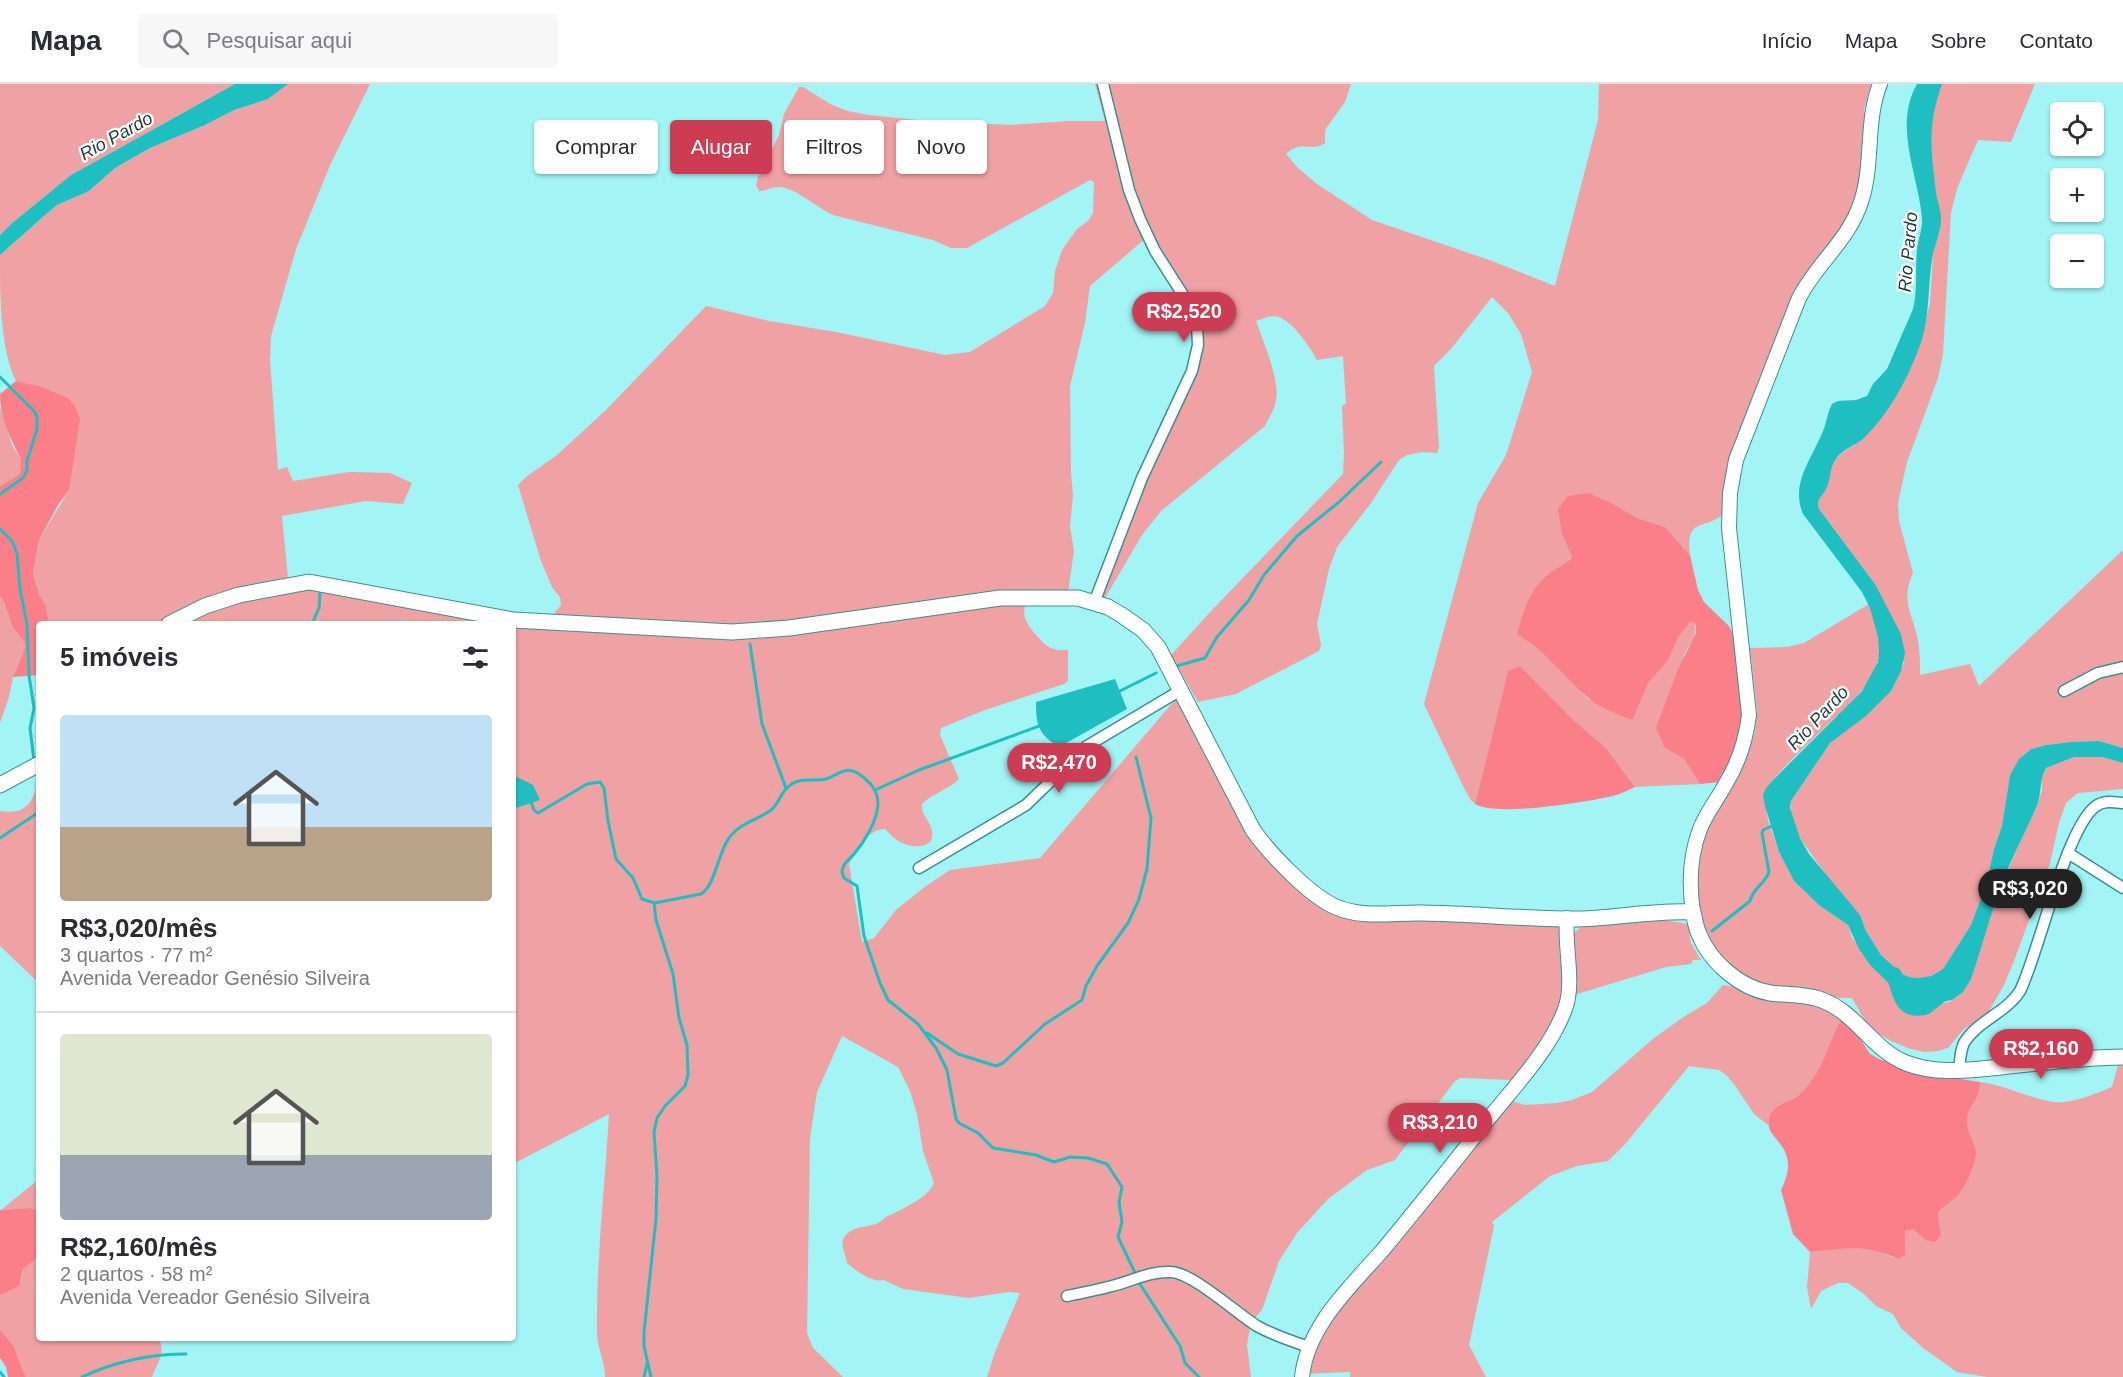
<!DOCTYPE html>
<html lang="pt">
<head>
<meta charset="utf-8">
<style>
  :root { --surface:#fff; --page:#f7f7f7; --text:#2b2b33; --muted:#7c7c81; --line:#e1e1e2; --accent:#cc3c52 }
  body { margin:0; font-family:Helvetica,sans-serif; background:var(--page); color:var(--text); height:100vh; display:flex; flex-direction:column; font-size:22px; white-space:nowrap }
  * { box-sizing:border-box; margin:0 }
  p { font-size:20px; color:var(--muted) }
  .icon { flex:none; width:33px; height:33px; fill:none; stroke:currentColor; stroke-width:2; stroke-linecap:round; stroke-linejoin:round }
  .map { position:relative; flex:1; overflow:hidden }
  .side { position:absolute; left:36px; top:537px; width:480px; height:720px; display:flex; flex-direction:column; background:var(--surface); border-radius:6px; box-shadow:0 2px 4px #0004 }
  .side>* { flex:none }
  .banner { position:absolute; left:534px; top:36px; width:570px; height:54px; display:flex; gap:12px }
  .tools { position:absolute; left:2050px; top:18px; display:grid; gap:12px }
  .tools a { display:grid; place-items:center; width:54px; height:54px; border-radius:6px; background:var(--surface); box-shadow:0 2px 4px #0004; font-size:30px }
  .price { position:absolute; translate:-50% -51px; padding:0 14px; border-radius:21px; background:var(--accent); color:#fff; font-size:20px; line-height:39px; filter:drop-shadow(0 2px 3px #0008) }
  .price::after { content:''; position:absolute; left:50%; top:36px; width:18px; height:14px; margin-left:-9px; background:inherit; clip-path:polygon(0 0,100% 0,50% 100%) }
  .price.active { background:#222; color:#fff }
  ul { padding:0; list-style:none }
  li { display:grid; align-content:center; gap:12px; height:318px; padding:0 24px }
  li+li { border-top:2px solid var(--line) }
  li span { display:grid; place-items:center; height:186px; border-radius:6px; color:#555 }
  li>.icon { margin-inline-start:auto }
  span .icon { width:108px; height:108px; fill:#fffc; stroke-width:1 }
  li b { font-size:26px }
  h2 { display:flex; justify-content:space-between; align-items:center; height:72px; padding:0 24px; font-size:26px }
  .chip { padding:0 21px; border-radius:6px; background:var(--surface); box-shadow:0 2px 4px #0004; font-size:21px; line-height:54px }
  .chip.active { background:var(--accent); color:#fff }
  header { display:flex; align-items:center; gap:36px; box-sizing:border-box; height:84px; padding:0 30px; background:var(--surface); border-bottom:2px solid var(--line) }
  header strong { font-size:28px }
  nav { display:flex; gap:33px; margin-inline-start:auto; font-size:21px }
  .search { width:420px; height:54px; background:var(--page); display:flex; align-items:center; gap:15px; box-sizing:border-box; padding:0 21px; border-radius:6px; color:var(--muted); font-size:22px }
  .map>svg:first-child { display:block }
  .green { fill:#efa1a4 }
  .forest { fill:#fa7f89 }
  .water { fill:#1fbfc1 }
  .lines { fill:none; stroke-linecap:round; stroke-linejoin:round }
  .stream { stroke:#1fbfc1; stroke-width:3 }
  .river { stroke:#1fbfc1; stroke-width:16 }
  .minor-casing { stroke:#3c9091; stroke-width:13 }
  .tertiary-casing { stroke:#3c9091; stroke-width:16 }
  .secondary-casing { stroke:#3c9091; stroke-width:17 }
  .minor { stroke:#fff; stroke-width:10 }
  .tertiary { stroke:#fff; stroke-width:14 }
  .secondary { stroke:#fff; stroke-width:15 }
  .labels { text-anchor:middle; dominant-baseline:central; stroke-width:4.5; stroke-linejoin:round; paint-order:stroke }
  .water-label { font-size:18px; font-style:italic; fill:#1e3c3c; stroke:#fff }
</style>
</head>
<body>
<header>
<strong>Mapa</strong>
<div class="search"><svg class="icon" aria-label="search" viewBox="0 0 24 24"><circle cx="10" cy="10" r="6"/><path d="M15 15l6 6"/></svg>Pesquisar aqui</div>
<nav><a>Início</a><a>Mapa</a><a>Sobre</a><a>Contato</a></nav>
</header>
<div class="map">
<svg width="2123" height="1293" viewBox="0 0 2123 1293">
  <rect width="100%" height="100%" fill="#a2f4f5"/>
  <!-- green -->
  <g class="green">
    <path d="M0 0H235L71 91 11 140 0 151Z"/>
    <path d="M288 0H370L331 79 296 165 271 252 270 275 278 386 287 383 293 397 349 388 390 389 412 399 403 420 366 417 282 432 289 505 309 500 549 536 561 521 560 513 552 503 541 477 518 401 526 393 557 371 605 327 706 222 769 237 836 248 945 271 970 268 1045 222 1053 209 1055 187 1062 166 1077 145 1088 137 1093 129 1094 98 1090 96 967 164H951L933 156 833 131C818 124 793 102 778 103 772 103 766 107 759 107L756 101 758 93 779 51 784 30 799 3H803L832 21 848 27 868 31 918 36 1010 41 1071 37H1105L1095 0H1351L1345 18 1325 46V59C1311 69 1302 55 1286 70L1298 84 1317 100 1372 136 1492 177 1555 202 1598 36 1599 0H1871L1864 25 1866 50 1862 99 1848 136 1795 212 1742 340 1730 380 1723 430C1705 447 1685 432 1690 471L1665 443 1637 434 1610 418 1589 409 1562 450 1572 472 1565 481 1551 489 1517 549 1528 557 1550 576 1588 615 1633 635 1649 598 1667 576 1679 552 1690 537 1693 538C1701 550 1688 560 1684 572 1675 601 1672 634 1665 664L1684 675 1700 700 1635 703 1606 664 1568 631 1508 587 1475 720 1470 715 1462 700 1424 620 1478 419 1506 371 1532 288 1521 250 1508 229 1492 213 1451 265 1434 282 1439 363 1437 369 1422 368 1407 371 1399 376 1371 419 1337 463 1329 485 1317 540 1321 561 1319 567 1236 610 1198 618 1171 571 1212 526 1343 390 1344 369 1342 323 1343 321 1346 320 1343 272 1317 276C1310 263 1291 234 1275 232 1268 232 1262 235 1256 237 1263 257 1280 296 1276 316 1275 325 1269 333 1265 342L1161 427 1142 451 1105 514H1101L1132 424 1196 288 1197 234 1147 153 1090 202 1085 239 1070 302 1071 389 1073 412 1070 442 1074 467 1067 515H1027C1025 521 1023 528 1025 534 1028 543 1041 558 1049 563 1055 567 1062 566 1068 566V597L1064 600 985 626 941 644 940 651 959 695C948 706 933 709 922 720 921 732 930 736 932 747 936 766 911 764 900 758 894 755 889 749 885 745 867 745 859 766 849 780L862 858 874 854 896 826 926 802 950 786 1040 774 1174 617H1177L1199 656 1266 760 1335 821 1574 833 1560 847 1559 851C1558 868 1563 885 1562 902 1561 939 1531 969 1511 996L1461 994 1455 997 1395 1076 1367 1086 1328 1115 1297 1149 1279 1177 1262 1226 1251 1238 1247 1261 1251 1293H987L995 1268 1020 1209 1008 1208 969 1214 903 1205 884 1196C871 1199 857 1187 847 1179 846 1172 841 1162 843 1156 847 1143 866 1143 876 1140 881 1138 884 1134 888 1132 901 1126 929 1113 934 1099L923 1067 917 1030 910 1007 898 983 842 952 817 1008 810 1054 807 1249 813 1264 843 1293H605C605 1278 597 1263 597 1248 596 1175 605 1103 609 1030L513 1080V540H49L46 522 39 510 33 490 39 456 69 406 71 391 39 302 16 297C0 265 0 210 0 171L45 131 57 121 89 107 115 84 150 64 205 41 234 26 268 15Z"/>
    <path d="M1942 0H2035L2011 58 1978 56 1958 102 1951 128 1943 270 1938 294 1907 378 1898 419 1899 437 1913 489C1900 518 1913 529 1918 557 1920 568 1920 579 1920 591L1970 580 1979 602 2123 466V664L2099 657 2071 658 2046 661 2031 665 2023 671 2010 691 2002 742 1994 765 1986 801 1971 841 1943 885 1931 892 1919 894 1909 893 1902 890 1881 871 1866 847 1860 831 1831 798 1800 754 1791 731V717L1830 659 1891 607 1904 579 1875 500 1819 425C1816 415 1823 411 1827 403 1829 398 1828 394 1830 389 1833 375 1842 367 1855 361L1926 236 1930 219 1933 169 1940 146 1931 64V43L1936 18Z"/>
    <path d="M0 323 12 361 21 375 20 390 0 402Z"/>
    <path d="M0 512 4 518 13 544 25 559V564L13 593 9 613 0 639Z"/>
    <path d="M1869 520C1876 536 1883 562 1877 579 1868 605 1847 622 1828 640 1808 660 1784 682 1766 704L1764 711 1768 736 1779 768 1794 797 1820 822 1848 841 1852 854 1903 913 1910 918 1935 920 1949 918 1959 911 1979 870 1985 845 2001 803 2018 762 2036 725 2042 706V694L2046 684 2074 673H2102L2123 679V705L2078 709 2066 719 2059 739 2050 779 2014 877 2004 901 1988 929 1963 946 1948 964 1938 967 1924 968 1908 964 1891 957 1869 944 1852 914H1838L1807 905 1754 900 1719 874 1697 832 1698 793 1701 765 1706 747 1713 730 1742 685 1755 649 1757 627 1750 564 1787 563 1804 559Z"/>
    <path d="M39 687V899L0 862V727C32 732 35 712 39 687Z"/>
    <path d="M1663 836 1688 840 1691 859 1701 876H1693L1691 880 1666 883 1574 911 1573 850 1581 843Z"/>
    <path d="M1723 901 1731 902 1753 909 1801 914 1842 933C1829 957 1821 993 1799 1011 1786 1022 1771 1017 1768 1041L1754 1030 1734 1000 1726 991 1719 986 1689 982 1626 1059 1608 1077 1577 1082 1550 1092 1492 1138 1494 1142 1469 1261 1486 1293H1350V1288L1303 1290 1318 1253 1358 1202 1418 1135 1439 1106 1512 1017 1525 1021 1557 1019 1572 1016 1592 1008 1654 954 1685 932 1707 919Z"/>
    <path d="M2118 981 2123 982V1293H1987L1957 1288 1923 1264 1901 1244 1893 1230 1876 1222 1864 1210 1848 1199H1838L1821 1207 1811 1225 1807 1203 1810 1168 1854 1163 1873 1166 1898 1175 1904 1147 1913 1145 1935 1158 1941 1152C1941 1143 1937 1137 1939 1127 1945 1121 1955 1116 1960 1109 1966 1102 1978 1075 1976 1067 1974 1056 1966 1046 1967 1036 1968 1020 1981 1016 1980 998 2005 1001 2028 1014 2053 1018 2069 1021 2097 1009 2112 1003Z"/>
    <path d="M39 1095V1126L30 1124 1 1126Z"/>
    <path d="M39 1173V1254H158C167 1267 157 1280 152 1293H26L17 1272 14 1262 0 1246V1211C16 1201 20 1206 23 1185Z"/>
  </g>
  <!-- forest -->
  <g class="forest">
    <path d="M16 297 39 302 68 314 75 322 80 335 69 406 58 421 39 456 33 490 39 510 46 522 49 540H39V591L13 593 25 564V559L13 544 4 518 0 512V402L20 390 21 375C10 354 0 334 0 310Z"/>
    <path d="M1589 409 1610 418 1637 434 1665 443 1690 471 1698 506 1704 518 1728 541 1736 555 1744 628 1739 658 1720 698 1700 700 1684 675 1665 664 1656 644 1678 585 1696 549V542L1693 538H1690L1679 552 1668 576 1649 598 1633 635H1629C1615 629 1598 623 1587 613 1563 592 1544 566 1517 550 1524 526 1529 505 1550 489 1558 483 1566 481 1572 473L1562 450 1558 425 1568 412Z"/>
    <path d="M1520 582 1568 631 1606 664 1635 703C1628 706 1620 710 1613 712 1586 718 1497 733 1475 720L1508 587Z"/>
    <path d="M1842 933 1855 947 1870 970 1879 975 1915 988 1980 998C1981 1016 1968 1020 1967 1036 1966 1046 1974 1056 1976 1067 1978 1075 1966 1102 1960 1109 1955 1116 1945 1121 1939 1127 1937 1136 1941 1143 1941 1152L1935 1158 1926 1156 1913 1145 1905 1147V1171L1898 1175C1860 1159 1849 1165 1810 1168L1793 1150 1781 1106C1804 1061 1763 1056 1769 1035 1773 1018 1790 1020 1800 1010 1822 990 1828 959 1842 933Z"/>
    <path d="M30 1124 39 1126V1173L23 1185 19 1202 0 1211V1126Z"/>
    <path d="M0 1246 14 1262 17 1272 26 1293H8L6 1283 0 1274Z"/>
  </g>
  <!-- water -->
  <g class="water">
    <path d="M235 0H288L268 15 234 26 205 41 150 64 115 84 89 107 57 121 45 131 0 171V151L11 140 71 91Z"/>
    <path d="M1917 0H1942C1927 43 1931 64 1936 108 1937 116 1941 126 1941 134 1941 147 1936 158 1933 170 1927 201 1931 234 1919 264 1907 296 1889 329 1865 353 1856 362 1843 364 1836 375 1829 384 1831 396 1826 405 1822 413 1816 415 1819 425L1875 500 1901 550 1905 569 1901 587 1891 607 1866 632 1830 659 1791 717 1790 724 1800 754 1809 770 1860 831 1866 847 1881 871 1902 890 1909 893 1919 894 1931 892 1943 885 1971 841 1986 801 1994 765 2002 742 2010 691 2019 675 2031 665 2046 661 2071 658 2099 657 2123 664V679L2102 673H2074L2046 684C2039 696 2042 711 2036 724 2025 749 2012 773 2002 799 1990 831 1982 863 1971 895L1963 908 1952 916 1927 921 1910 918 1903 913 1870 881 1859 865 1848 841 1820 822 1794 797 1779 768 1765 722 1763 711 1766 704 1773 696 1862 607 1878 578 1879 567 1878 553 1870 524 1862 508 1803 430C1790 399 1812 375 1823 347 1827 338 1827 329 1832 320L1838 317 1856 316 1867 312 1873 300 1887 285 1913 225C1918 205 1915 185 1917 166 1918 155 1923 144 1922 134 1918 90 1893 42 1917 0Z"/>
    <path d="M1115 595 1127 625 1059 663C1038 650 1036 641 1036 618Z"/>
    <path d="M513 691 533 701 540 716 513 725Z"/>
  </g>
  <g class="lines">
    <!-- stream -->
    <g class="stream">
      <path d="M0 293 34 327 37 333V345L27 377V386L23 394 0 410"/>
      <path d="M0 445 12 457 17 469 20 505 27 540 29 591 34 624 30 644 34 677"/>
      <path d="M312 540 319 524 320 509"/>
      <path d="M750 560 762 640 786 704"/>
      <path d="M1173 583 1205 574 1217 553 1249 516 1264 491 1297 452 1339 418 1381 378"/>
      <path d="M1116 609 1156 589"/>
      <path d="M875 706 919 686 1042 641"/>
      <path d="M531 718 534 726 538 729 587 700 600 698 604 704 608 737 616 775 633 794 642 815 655 819 701 810C715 802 718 769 729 754 739 739 758 736 771 726 779 720 780 710 787 704 798 692 812 698 826 695 839 691 845 681 859 690 870 698 878 706 878 720 877 737 865 757 854 770 849 776 843 778 842 788L844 794 857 802 864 852 880 899 888 916 918 940 936 964 947 986 956 1035 959 1039 978 1049 993 1064 1036 1071 1054 1078 1070 1073 1088 1074 1107 1080 1122 1103 1119 1118 1122 1138 1118 1153 1136 1191"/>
      <path d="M0 754 39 728"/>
      <path d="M1712 847 1750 817C1753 804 1765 800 1769 788L1762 749 1763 746 1774 741"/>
      <path d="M927 949 958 970 996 982 1003 979 1045 940 1082 916 1086 902 1097 882 1128 839 1139 815 1147 785 1151 734 1136 673"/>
      <path d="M1138 1197 1180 1262 1185 1279 1199 1293"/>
      <path d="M0 1288 4 1293"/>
      <path d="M82 1293C114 1278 150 1270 186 1270"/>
      <path d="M644 1293 647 1280"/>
      <path d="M651 1293 644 1262V1248L656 1135 657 1092 654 1048 657 1034 665 1022 685 1002 688 991 687 961 679 934 673 890 656 836 654 819"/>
    </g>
    <!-- river -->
    <path class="river" d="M1894 891C1901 908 1900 928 1925 923L1946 906"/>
    <defs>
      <g id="minor">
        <path d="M1094 519 1142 394 1192 287 1198 261 1197 241 1192 225 1155 167 1140 135 1129 106 1103 0"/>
        <path d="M2064 607 2098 589 2123 583"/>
        <path d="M2068 769 2123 804"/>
        <path d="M919 784 1026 721 1087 662 1181 606"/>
        <path d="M1959 987C1960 978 1960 967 1964 959 1977 937 2006 929 2020 907 2039 869 2066 743 2096 722 2104 716 2114 718 2123 719"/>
        <path d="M1067 1212C1082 1209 1097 1206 1112 1202 1132 1197 1150 1187 1171 1188 1193 1189 1236 1229 1257 1242 1273 1251 1291 1257 1309 1263"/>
      </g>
      <g id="tertiary">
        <path d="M1693 828C1689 801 1690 771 1700 745 1706 729 1717 716 1725 701 1738 680 1746 656 1749 631L1729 444 1730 409 1736 376 1799 214C1817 179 1849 156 1861 118 1874 79 1865 38 1880 0"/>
        <path d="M1302 1293C1307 1243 1349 1204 1381 1168 1418 1124 1454 1078 1490 1033 1516 1001 1551 964 1565 925 1575 899 1564 863 1567 834"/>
      </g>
      <g id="secondary">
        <path d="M169 540 205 522 239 511 309 498 513 536 732 548 789 544 1000 514H1078L1108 523 1120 530 1143 546 1158 563 1253 746C1269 769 1310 812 1336 823 1364 835 1394 828 1423 829 1475 830 1527 835 1579 835 1617 834 1655 826 1693 828 1695 836 1696 844 1699 850 1710 878 1740 904 1770 909 1787 911 1803 910 1819 915 1856 927 1871 965 1906 979 1937 991 1969 986 2001 983 2041 979 2082 973 2123 973"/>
        <path d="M0 701 39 680"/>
      </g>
    </defs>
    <!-- minor casing -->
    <use href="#minor" class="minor-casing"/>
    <!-- tertiary casing -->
    <use href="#tertiary" class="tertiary-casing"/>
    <!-- secondary casing -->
    <use href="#secondary" class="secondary-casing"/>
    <!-- minor -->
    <use href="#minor" class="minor"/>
    <!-- tertiary -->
    <use href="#tertiary" class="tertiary"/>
    <!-- secondary -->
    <use href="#secondary" class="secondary"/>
  </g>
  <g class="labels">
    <!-- water labels -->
    <g class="water-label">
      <text transform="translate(116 52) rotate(-29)">Rio Pardo</text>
      <text transform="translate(1908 168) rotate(-85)">Rio Pardo</text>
      <text transform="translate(1818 634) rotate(-47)">Rio Pardo</text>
    </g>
  </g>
</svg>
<div class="tools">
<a><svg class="icon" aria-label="locate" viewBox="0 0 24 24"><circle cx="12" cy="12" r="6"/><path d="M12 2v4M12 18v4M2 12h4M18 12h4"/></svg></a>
<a>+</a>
<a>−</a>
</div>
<b class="price" style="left:1184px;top:259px">R$2,520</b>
<b class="price" style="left:1059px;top:710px">R$2,470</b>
<b class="price active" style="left:2030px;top:836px">R$3,020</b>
<b class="price" style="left:2041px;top:996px">R$2,160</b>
<b class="price" style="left:1440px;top:1070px">R$3,210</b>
<div class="banner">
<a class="chip">Comprar</a>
<a class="chip active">Alugar</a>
<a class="chip">Filtros</a>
<a class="chip">Novo</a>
</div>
<section class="side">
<h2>5 imóveis<svg class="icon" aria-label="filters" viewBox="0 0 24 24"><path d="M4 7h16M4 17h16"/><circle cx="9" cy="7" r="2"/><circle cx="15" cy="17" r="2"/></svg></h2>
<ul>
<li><span style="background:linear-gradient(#bfe0f5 60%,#b9a48a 0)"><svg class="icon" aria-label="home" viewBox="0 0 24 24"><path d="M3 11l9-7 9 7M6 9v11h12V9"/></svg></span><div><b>R$3,020/mês</b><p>3 quartos · 77 m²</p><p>Avenida Vereador Genésio Silveira</p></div></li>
<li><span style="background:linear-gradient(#dfe7d0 65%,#9aa5b1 0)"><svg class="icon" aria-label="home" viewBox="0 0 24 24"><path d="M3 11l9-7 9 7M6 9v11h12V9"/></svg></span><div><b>R$2,160/mês</b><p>2 quartos · 58 m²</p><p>Avenida Vereador Genésio Silveira</p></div></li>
</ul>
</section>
</div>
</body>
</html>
